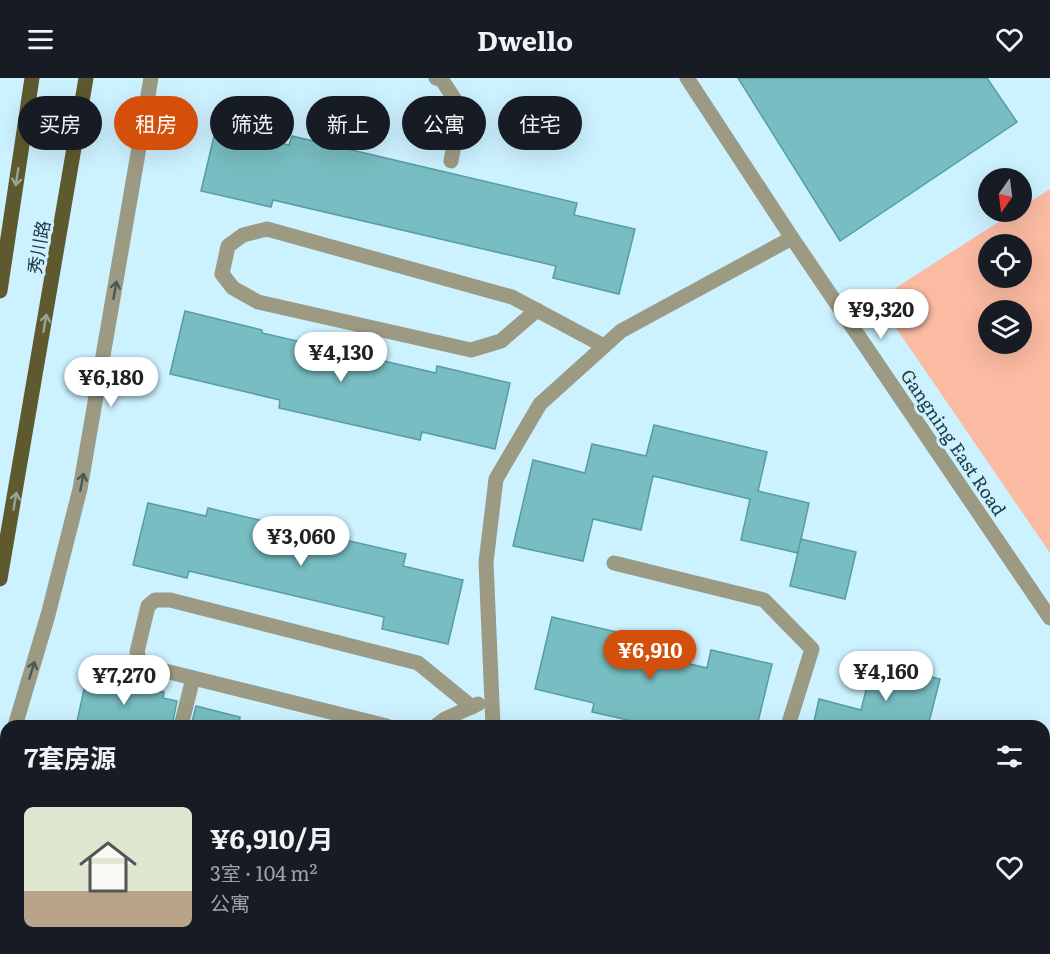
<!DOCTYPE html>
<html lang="zh">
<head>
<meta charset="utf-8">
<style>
  :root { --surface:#171b24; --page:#242831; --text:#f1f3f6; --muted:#9ea1a6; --line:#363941; --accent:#d34f0a }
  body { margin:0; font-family:Literata,"Noto Sans SC",serif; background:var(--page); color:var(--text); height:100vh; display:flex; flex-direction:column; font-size:22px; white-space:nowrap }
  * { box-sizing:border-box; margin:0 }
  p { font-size:20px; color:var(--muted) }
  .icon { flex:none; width:33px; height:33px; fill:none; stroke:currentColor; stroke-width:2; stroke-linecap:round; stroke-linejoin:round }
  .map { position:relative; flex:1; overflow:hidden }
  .panel { position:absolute; left:0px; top:642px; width:1050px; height:234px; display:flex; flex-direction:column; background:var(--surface); border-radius:18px 18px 0 0; box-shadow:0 6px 24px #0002 }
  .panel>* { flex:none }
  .hud { position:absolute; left:18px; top:18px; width:600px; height:54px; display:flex; gap:12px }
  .needle { width:39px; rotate:194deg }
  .buttons { position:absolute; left:978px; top:90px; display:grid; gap:12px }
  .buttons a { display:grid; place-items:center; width:54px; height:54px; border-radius:50%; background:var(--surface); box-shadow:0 6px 24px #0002; font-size:30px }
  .price { position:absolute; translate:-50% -51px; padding:0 14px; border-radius:21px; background:#fff; color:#222; font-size:20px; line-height:39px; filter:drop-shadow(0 2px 3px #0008) }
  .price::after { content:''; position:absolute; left:50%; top:36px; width:18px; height:14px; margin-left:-9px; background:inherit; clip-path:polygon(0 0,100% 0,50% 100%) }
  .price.on { background:var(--accent); color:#fff }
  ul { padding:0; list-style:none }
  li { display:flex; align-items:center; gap:18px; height:150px; padding:0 24px }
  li+li { border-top:2px solid var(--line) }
  li span { display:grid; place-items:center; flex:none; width:168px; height:120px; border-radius:9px; color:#555 }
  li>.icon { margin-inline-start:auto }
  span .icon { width:72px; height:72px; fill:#fffc; stroke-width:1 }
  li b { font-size:26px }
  h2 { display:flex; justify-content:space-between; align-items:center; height:72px; padding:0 24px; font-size:26px }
  .tag { padding:0 21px; border-radius:27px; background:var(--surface); box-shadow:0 6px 24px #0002; font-size:21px; line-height:54px }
  .tag.on { background:var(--accent); color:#fff }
  header { display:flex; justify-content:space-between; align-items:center; height:78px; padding:0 24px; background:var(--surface); font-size:27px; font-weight:700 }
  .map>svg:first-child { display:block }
  .green { fill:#fbbaa2; fill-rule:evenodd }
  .building { fill:#77bdc1; stroke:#569ca1; stroke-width:1.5 }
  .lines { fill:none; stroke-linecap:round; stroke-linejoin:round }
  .minor { stroke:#9d9a84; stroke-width:15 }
  .major { stroke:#5f592f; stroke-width:15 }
  .oneway { stroke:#96a597 }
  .oneway2 { stroke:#475857 }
  .labels { text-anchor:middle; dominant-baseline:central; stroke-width:6; stroke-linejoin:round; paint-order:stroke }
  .street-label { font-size:18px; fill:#223c44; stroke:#ccf1ff }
</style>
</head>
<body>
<header><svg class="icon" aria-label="menu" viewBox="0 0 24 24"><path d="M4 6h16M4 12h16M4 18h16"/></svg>Dwello<svg class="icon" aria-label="heart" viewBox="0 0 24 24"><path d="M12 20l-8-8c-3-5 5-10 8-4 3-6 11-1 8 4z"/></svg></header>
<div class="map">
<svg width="1050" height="876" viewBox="0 0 1050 876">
  <rect width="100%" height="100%" fill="#ccf1ff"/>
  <!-- green -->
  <path class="green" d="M1050 111V475L877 222 1014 134H1022V129ZM988 166H1022V200H988ZM988 232H1022V266H988Z"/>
  <!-- building -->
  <g class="building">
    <path d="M738 0H987L1017 44 840 163Z"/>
    <path d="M216 50 289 67 292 58 577 125 574 137 635 151 619 216 553 200 556 188 273 122 271 129 201 113Z"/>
    <path d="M185 233 262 252V255L436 295 437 288 510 305 495 371 422 354 420 362 279 330 280 322 170 296Z"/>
    <path d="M654 347 767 374 758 413 809 425 798 475 741 462 750 421 653 398 641 452 593 441 583 483 513 468 533 382 585 395 592 366 646 378Z"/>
    <path d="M148 425 206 438 208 430 406 476 403 488 463 502 448 566 382 551 384 539 189 493 187 500 133 487Z"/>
    <path d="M801 461 856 474 845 521 790 508Z"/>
    <path d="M552 539 621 555 618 569 707 590 711 572 772 586 757 648H654L592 634 594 625 535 611Z"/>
    <path d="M873 585 940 601 928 648H813L819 621 861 632Z"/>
    <path d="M87 598 164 614 163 620 177 623 172 648H76Z"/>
    <path d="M196 628 240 639 239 648H191Z"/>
  </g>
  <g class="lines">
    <!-- minor -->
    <g class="minor">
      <path d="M436 0 442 2 461 31 451 83"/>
      <path d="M687 0 792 160 1050 540"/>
      <path d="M537 232 501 263 471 272 258 224 233 210 222 196 228 168 243 157 267 151 512 219 604 268"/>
      <path d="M614 485 764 522 812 571 788 648"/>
      <path d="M15 648 48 537 80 411 151 0"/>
      <path d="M181 648 193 600"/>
      <path d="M387 648 141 587 137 574 148 528 155 522H170L418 585 472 629"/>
      <path d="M436 648 445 641 478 626"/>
      <path d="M493 648 486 484 496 401 540 326 621 253 792 160"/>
      <path d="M0 695 6 676"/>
      <path d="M811 870 821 876"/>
      <path d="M470 876 472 870"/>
    </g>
    <!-- major -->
    <g class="major">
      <path d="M0 213 32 0"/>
      <path d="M0 501 86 0"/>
    </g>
  </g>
  <!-- one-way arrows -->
  <defs><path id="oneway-shaft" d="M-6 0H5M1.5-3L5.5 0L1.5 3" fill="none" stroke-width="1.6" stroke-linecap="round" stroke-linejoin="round" transform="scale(1.5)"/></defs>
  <g class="oneway">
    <use href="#oneway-shaft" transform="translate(17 99) rotate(99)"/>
    <use href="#oneway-shaft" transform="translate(45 245) rotate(-80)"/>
    <use href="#oneway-shaft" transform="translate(15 423) rotate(-80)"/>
  </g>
  <g class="oneway2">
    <use href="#oneway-shaft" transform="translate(115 212) rotate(-80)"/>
    <use href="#oneway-shaft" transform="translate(82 404) rotate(-79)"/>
    <use href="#oneway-shaft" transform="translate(32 592) rotate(-73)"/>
  </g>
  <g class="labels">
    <!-- street labels -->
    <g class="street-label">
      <text transform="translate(38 169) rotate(-80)">秀川路</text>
      <text transform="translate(954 364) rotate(56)">Gangning East Road</text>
    </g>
  </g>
</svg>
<div class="buttons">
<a><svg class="needle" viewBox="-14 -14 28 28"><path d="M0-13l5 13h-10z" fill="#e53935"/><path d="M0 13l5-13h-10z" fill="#9ea1a6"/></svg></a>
<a><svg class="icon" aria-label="locate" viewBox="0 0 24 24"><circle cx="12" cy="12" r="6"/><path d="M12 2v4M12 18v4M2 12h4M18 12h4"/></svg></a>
<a><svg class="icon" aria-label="layers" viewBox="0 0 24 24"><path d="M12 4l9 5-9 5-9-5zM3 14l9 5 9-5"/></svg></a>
</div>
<b class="price" style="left:881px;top:262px">¥9,320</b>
<b class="price" style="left:341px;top:305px">¥4,130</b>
<b class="price" style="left:111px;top:330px">¥6,180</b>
<b class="price" style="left:301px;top:489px">¥3,060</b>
<b class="price on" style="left:650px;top:603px">¥6,910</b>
<b class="price" style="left:886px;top:624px">¥4,160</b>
<b class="price" style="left:124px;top:628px">¥7,270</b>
<div class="hud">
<a class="tag">买房</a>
<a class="tag on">租房</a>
<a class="tag">筛选</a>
<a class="tag">新上</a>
<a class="tag">公寓</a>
<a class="tag">住宅</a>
</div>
<section class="panel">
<h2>7套房源<svg class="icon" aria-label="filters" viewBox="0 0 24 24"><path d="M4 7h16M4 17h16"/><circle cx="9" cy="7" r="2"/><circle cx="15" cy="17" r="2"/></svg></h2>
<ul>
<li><span style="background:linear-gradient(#dfe7d0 70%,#b9a48a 0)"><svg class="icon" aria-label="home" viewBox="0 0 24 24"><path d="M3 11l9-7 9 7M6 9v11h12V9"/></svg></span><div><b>¥6,910/月</b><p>3室 · 104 m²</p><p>公寓</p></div><svg class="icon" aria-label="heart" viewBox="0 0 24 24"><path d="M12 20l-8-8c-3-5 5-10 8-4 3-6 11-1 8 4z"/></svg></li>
</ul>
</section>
</div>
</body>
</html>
